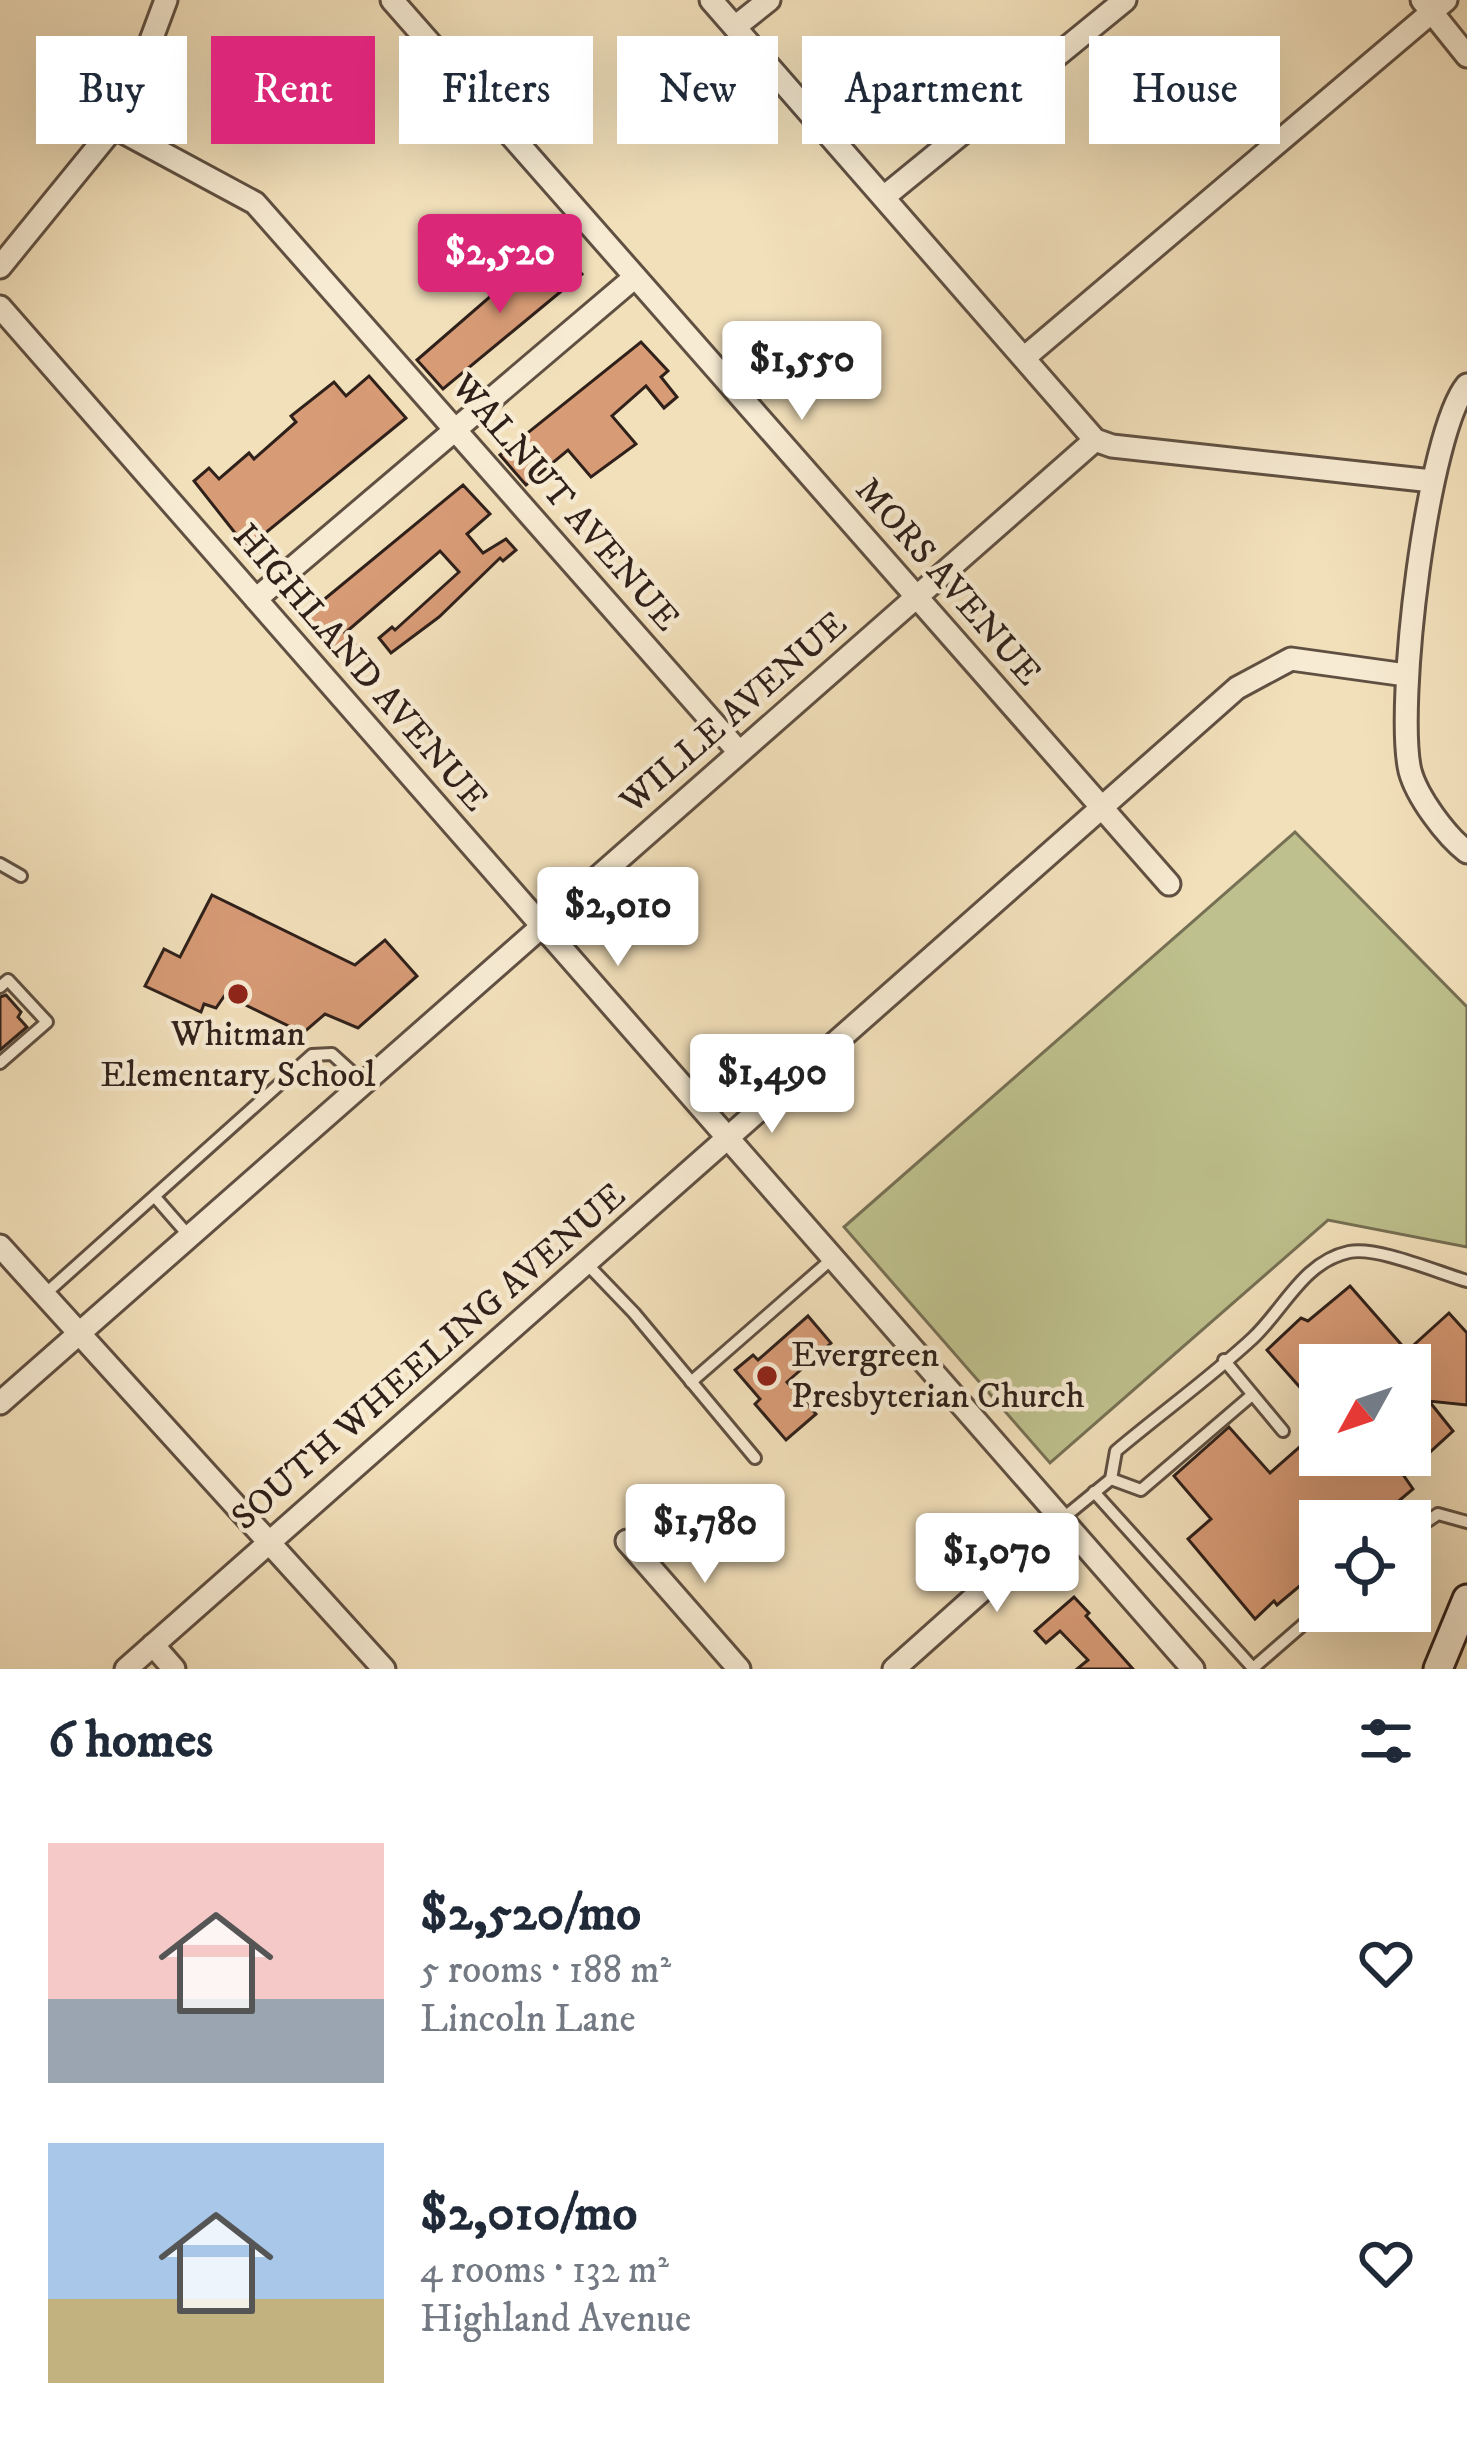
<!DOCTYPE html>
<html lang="en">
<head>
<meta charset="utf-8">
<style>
  :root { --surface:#fff; --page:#f2f2f3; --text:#1f2937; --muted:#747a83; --accent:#db2777 }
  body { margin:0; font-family:"IM FELL DW Pica",serif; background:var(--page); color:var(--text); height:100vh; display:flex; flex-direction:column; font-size:45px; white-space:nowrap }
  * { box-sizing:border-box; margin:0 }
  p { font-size:39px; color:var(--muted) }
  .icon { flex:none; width:66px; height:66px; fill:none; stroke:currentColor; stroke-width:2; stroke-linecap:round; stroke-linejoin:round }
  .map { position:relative; height:1669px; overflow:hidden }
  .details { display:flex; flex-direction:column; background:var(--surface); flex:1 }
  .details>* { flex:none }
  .guide { position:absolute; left:36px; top:36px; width:1395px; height:108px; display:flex; gap:24px }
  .needle { width:78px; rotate:230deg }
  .buttons { position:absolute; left:1299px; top:1344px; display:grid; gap:24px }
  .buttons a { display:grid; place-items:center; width:132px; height:132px; border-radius:0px; background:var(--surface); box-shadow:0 12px 48px #0002; font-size:60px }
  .price { position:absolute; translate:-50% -102px; padding:0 27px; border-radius:12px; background:#fff; color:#222; font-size:39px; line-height:78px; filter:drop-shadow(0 3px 6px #0008) }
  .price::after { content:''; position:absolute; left:50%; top:72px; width:36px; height:27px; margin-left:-18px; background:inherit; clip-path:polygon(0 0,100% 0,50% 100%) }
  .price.on { background:var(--accent); color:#fff }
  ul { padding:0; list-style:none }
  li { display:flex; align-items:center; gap:36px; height:300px; padding:0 48px }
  li span { display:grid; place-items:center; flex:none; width:336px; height:240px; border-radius:0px; color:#555 }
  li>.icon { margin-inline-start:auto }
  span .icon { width:144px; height:144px; fill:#fffc; stroke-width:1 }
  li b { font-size:51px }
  h2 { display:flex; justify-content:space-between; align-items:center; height:144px; padding:0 48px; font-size:51px }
  .pill { padding:0 42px; border-radius:0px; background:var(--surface); box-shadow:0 12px 48px #0002; font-size:42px; line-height:108px }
  .pill.on { background:var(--accent); color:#fff }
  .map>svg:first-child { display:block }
  .green { fill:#bec18d; stroke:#767054; stroke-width:3 }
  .building { fill:#d79b76; stroke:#2f201a; stroke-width:3 }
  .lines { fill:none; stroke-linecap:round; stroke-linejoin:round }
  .service-casing { stroke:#605042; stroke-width:16 }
  .minor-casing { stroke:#605042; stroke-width:27 }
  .secondary-casing { stroke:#2f201a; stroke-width:33 }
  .service { stroke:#f7ebd3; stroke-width:10 }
  .minor { stroke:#f7ebd3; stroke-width:21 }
  .secondary { stroke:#f7ebd3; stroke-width:27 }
  .poi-dot { fill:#8f2418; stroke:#f7ebd3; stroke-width:4.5 }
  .labels { text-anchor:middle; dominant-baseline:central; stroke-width:9; stroke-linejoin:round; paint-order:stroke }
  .street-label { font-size:36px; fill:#2f201a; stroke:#f7ebd3 }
  .poi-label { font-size:36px; fill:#2f201a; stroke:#f7ebd3 }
</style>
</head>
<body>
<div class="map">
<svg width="1467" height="1669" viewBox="0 0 1467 1669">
  <rect width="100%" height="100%" fill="#f2e0bb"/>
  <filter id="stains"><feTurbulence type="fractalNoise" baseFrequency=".00167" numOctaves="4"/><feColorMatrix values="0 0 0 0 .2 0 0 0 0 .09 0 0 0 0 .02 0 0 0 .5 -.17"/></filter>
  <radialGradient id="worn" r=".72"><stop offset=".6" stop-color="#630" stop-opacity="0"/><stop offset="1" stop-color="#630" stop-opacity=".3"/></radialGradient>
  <!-- green -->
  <path class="green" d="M1295 832 1467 1007V1247L1328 1220 1050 1463 844 1227Z"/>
  <!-- building -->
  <g class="building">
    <path d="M548 244 551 248 555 245 582 274 443 389 417 360 500 288 503 291Z"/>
    <path d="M641 342 668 371 661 377 677 397 664 408 646 386 612 416 636 444 591 477 568 450 526 485 500 455Z"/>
    <path d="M369 376 406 418 247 548 194 481 209 468 219 479 249 453 254 459 296 422 291 416 334 382 346 396Z"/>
    <path d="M463 485 490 514 467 534 483 553 506 539 516 550 503 561 500 558 439 617 391 653 379 638 392 627 395 630 459 572 440 551 345 633 362 652 349 663 304 616Z"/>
    <path d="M212 895 355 965 385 940 417 976 358 1028 325 1014 303 1033 225 995 216 1008 204 1004 201 1012 145 986 164 949 180 957Z"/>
    <path d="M6 995 21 1012 18 1017 27 1027 0 1050V997Z"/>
    <path d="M1350 1286 1407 1351 1449 1313 1467 1333V1405L1429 1401 1453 1431 1404 1476 1413 1489 1375 1521H1320V1569L1277 1605 1274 1601 1255 1619 1188 1539 1211 1519 1174 1476 1229 1427 1270 1473 1320 1429V1455H1410V1365H1320V1410L1267 1350 1301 1318 1308 1321Z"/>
    <path d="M808 1316 831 1343 787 1382 816 1414 786 1440 755 1404 760 1399 735 1370 753 1355 758 1360Z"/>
    <path d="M1074 1597 1089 1613 1086 1616 1133 1669H1077L1088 1660 1060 1631 1046 1643 1035 1631Z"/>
  </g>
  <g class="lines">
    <defs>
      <g id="service">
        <path d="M0 864 21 876"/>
        <path d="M0 987 8 980 47 1022 0 1063"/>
        <path d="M155 1197 189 1236"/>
        <path d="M586 1263 634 1313 755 1458"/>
        <path d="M44 1295 312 1055 332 1054 364 1083"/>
        <path d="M1224 1360 1283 1431"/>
        <path d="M691 1382 833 1258"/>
        <path d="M1111 1479 1141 1490 1252 1395"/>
        <path d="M1094 1492 1253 1668"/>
        <path d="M1062 1519 1111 1479 1116 1451C1161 1413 1210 1378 1253 1338 1284 1309 1303 1262 1349 1252 1377 1246 1439 1273 1467 1281"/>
        <path d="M1410 1533 1438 1514 1467 1522"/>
        <path d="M1252 1669 1320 1610"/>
      </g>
      <g id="minor">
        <path d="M392 0 1169 884"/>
        <path d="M711 0 1095 440 1112 446 1432 481"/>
        <path d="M1422 0 1467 56"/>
        <path d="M735 27 769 0"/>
        <path d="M131 94 166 0"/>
        <path d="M884 197 1125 0"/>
        <path d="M0 267 114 127 255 203 739 752"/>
        <path d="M0 307 1193 1669"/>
        <path d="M1024 358 1446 0"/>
        <path d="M1467 385C1427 433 1395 706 1410 771 1417 797 1446 836 1467 852"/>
        <path d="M256 599 635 277"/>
        <path d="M0 1246 384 1669"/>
        <path d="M0 1403 1095 440"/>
        <path d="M627 1541 739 1669"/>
        <path d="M153 1645 174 1669"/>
        <path d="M126 1669 1237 688 1291 659 1406 675"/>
        <path d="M894 1669 1062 1519"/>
      </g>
      <path id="secondary" d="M1438 1669 1467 1599"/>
    </defs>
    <!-- service casing -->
    <use href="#service" class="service-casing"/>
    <!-- minor casing -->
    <use href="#minor" class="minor-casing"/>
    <!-- secondary casing -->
    <use href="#secondary" class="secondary-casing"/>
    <!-- service -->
    <use href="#service" class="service"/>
    <!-- minor -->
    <use href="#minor" class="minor"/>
    <!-- secondary -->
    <use href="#secondary" class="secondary"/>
  </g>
  <!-- markers -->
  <g class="poi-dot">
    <circle cx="238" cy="994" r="12"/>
    <circle cx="767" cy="1376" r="12"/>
  </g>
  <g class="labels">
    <!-- street labels -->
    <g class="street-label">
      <text transform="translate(565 503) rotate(49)">WALNUT AVENUE</text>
      <text transform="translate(948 582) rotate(49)">MORS AVENUE</text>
      <text transform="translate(360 668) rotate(49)">HIGHLAND AVENUE</text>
      <text transform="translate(734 713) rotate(-41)">WILLE AVENUE</text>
      <text transform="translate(429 1357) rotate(-41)">SOUTH WHEELING AVENUE</text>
    </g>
    <!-- poi labels -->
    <g class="poi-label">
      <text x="238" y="1034">Whitman<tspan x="238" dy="41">Elementary School</tspan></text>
      <text x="791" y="1355" text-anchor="start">Evergreen<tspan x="791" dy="41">Presbyterian Church</tspan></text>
    </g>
  </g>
  <rect width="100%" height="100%" filter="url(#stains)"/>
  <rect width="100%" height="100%" fill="url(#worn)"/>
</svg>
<div class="buttons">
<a><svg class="needle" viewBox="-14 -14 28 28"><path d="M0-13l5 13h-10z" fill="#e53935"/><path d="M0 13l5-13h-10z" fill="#747a83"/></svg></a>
<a><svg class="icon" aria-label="locate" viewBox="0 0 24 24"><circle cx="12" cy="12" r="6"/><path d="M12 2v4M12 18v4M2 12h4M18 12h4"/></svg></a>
</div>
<b class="price on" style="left:500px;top:316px">$2,520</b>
<b class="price" style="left:802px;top:423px">$1,550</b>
<b class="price" style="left:618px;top:969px">$2,010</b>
<b class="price" style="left:772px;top:1136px">$1,490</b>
<b class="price" style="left:705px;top:1586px">$1,780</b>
<b class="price" style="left:997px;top:1615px">$1,070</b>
<div class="guide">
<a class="pill">Buy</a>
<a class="pill on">Rent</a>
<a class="pill">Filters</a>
<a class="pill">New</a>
<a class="pill">Apartment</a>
<a class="pill">House</a>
</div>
</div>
<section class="details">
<h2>6 homes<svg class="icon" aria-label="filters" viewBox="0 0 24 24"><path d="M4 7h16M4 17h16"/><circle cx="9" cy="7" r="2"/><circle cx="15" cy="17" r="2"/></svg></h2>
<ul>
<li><span style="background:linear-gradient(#f6c9c9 65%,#9aa5b1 0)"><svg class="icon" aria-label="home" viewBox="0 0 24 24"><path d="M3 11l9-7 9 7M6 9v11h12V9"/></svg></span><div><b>$2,520/mo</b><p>5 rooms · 188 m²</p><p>Lincoln Lane</p></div><svg class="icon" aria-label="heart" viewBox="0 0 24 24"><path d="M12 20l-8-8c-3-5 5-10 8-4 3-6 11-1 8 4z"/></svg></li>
<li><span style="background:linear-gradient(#a9c7e8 65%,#c2b280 0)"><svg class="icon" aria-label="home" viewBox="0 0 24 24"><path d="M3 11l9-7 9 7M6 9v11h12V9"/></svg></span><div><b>$2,010/mo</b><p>4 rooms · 132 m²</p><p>Highland Avenue</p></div><svg class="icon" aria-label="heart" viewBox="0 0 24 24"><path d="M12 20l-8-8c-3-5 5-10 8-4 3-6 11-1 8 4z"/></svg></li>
</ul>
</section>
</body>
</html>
